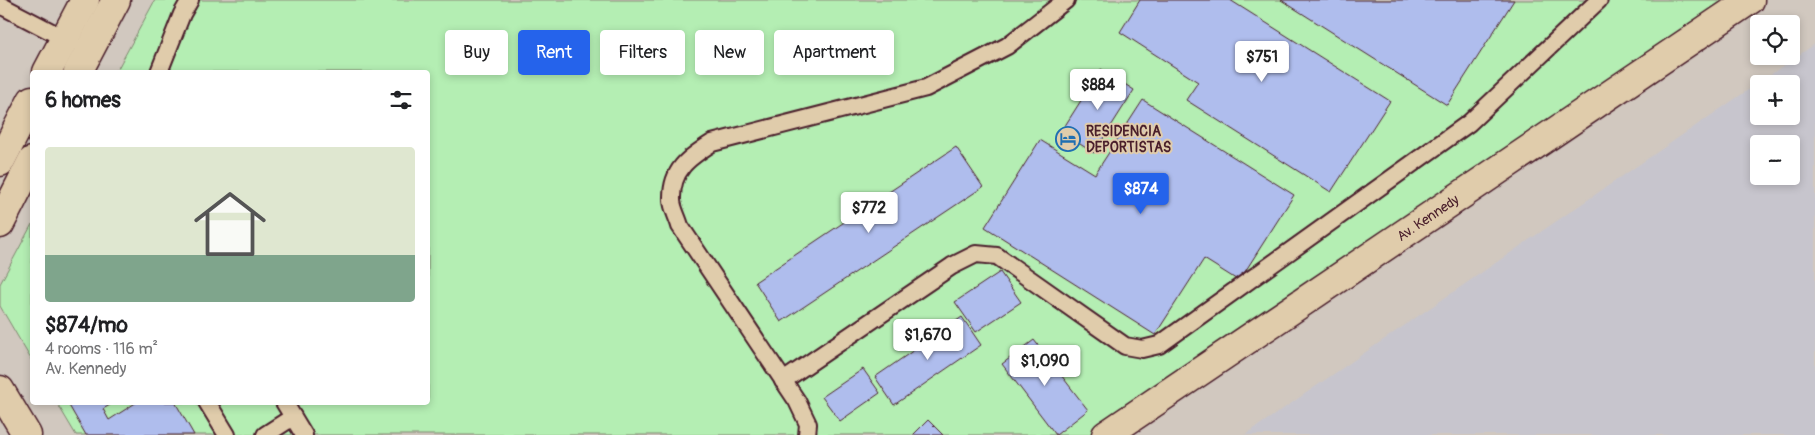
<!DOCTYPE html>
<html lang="en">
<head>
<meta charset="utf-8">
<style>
  :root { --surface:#fff; --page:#f6f6f6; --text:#202124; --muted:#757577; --accent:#2563eb }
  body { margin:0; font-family:Pangolin,sans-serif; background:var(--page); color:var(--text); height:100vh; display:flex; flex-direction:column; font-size:19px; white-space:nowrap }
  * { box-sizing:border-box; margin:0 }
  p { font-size:16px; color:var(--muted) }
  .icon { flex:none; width:28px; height:28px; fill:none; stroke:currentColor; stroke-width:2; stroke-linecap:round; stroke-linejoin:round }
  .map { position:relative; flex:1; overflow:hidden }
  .sheet { position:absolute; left:30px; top:70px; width:400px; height:335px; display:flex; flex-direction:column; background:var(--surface); border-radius:5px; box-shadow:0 2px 8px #0003 }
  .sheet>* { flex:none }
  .guide { position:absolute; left:445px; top:30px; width:475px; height:45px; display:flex; gap:10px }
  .buttons { position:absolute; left:1750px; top:15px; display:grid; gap:10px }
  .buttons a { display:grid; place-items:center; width:50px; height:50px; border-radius:5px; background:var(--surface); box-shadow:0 2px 8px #0003; font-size:25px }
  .price { position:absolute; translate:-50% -42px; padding:0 11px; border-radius:5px; background:#fff; color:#222; font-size:16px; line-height:32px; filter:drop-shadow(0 1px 2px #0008) }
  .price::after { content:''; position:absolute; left:50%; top:30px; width:15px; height:11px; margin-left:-8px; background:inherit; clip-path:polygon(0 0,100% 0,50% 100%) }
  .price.selected { background:var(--accent); color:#fff }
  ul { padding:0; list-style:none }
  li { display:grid; align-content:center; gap:10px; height:265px; padding:0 15px }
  li span { display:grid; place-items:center; height:155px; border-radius:5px; color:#555 }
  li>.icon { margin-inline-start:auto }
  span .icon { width:90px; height:90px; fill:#fffc; stroke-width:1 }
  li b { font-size:21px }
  h2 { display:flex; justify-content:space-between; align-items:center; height:60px; padding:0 15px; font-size:21px }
  .chip { padding:0 18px; border-radius:5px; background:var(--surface); box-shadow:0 2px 8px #0003; font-size:18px; line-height:45px }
  .chip.selected { background:var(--accent); color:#fff }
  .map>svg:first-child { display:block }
  .built { fill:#c7c5cd; fill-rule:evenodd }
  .green { fill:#b4eeb3; stroke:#7f866f }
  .building { fill:#afbded; stroke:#4a1f2b }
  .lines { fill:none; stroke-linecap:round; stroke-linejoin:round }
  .service-casing { stroke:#4a1f2b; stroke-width:20 }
  .minor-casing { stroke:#4a1f2b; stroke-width:31 }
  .tertiary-casing { stroke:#4a1f2b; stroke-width:31 }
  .service { stroke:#e0ccab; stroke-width:16 }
  .minor { stroke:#e0ccab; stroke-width:28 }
  .tertiary { stroke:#e0ccab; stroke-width:28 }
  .labels { text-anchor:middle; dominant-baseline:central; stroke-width:4; stroke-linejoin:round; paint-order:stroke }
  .poi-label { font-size:14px; font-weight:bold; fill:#4a1f2b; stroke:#e0ccab; text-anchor:start }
  .street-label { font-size:14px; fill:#4a1f2b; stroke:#e0ccab }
</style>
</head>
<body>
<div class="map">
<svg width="1815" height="435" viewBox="0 0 1815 435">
  <rect width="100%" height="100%" fill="#d1c8bf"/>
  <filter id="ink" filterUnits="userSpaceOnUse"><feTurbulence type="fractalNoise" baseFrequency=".02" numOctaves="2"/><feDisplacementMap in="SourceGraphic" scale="10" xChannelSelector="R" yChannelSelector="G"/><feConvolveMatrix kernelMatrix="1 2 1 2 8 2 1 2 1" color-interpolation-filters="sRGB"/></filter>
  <g filter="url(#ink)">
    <!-- built -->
    <path class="built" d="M1815 44V435H1245L1357 358ZM1759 84H1791V116H1759ZM1759 144H1791V176H1759Z"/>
    <!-- green -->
    <g class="green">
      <path d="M155 0H1738L1089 435H76L57 403 428 402V72H116Z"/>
      <path d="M32 224V361L0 306V284Z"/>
    </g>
    <!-- building -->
    <g class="building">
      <path d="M1140 0H1230L1390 101 1331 192 1186 100 1198 82 1120 32Z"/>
      <path d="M1281 0H1514L1447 105Z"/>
      <path d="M1101 69 1134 90 1094 153 1061 132Z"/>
      <path d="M1143 100 1294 195 1239 281 1204 259 1155 335 985 227 1040 140 1095 174Z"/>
      <path d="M956 147 983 187 781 322 755 282Z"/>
      <path d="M1000 272 1021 302 976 332 955 302Z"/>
      <path d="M962 317 981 345 894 405 875 377Z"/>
      <path d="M1034 340 1088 410 1056 435 1002 364Z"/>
      <path d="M863 369 880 393 840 421 822 397Z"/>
      <path d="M67 402H115L103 409 109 420 137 402H175L194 435H86Z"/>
      <path d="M928 420 943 435H913Z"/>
    </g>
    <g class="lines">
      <defs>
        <g id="service">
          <path d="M0 5 71 42"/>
          <path d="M159 72 182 14 190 0"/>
          <path d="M783 381 952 266 976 254 997 256 1125 346 1142 349 1159 345 1469 123 1599 0"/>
          <path d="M207 402 227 435"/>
          <path d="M284 402 304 435"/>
          <path d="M265 435 293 417"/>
          <path d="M807 435 808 424 797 401 680 226C678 218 672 208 672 200 671 170 688 158 712 143L926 88 1007 46 1066 0"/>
        </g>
        <g id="minor">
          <path d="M0 390 27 435"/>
          <path d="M1106 435 1750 0"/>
        </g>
        <g id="tertiary">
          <path d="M47 72 85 0"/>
          <path d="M78 72 116 0"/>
          <path d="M0 162 32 100"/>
          <path d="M0 224 32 161"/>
        </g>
      </defs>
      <!-- service casing -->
      <use href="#service" class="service-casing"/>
      <!-- minor casing -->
      <use href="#minor" class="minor-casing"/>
      <!-- tertiary casing -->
      <use href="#tertiary" class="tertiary-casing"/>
      <!-- service -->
      <use href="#service" class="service"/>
      <!-- minor -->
      <use href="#minor" class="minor"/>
      <!-- tertiary -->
      <use href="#tertiary" class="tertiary"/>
    </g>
  </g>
  <!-- icons -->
  <defs>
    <symbol id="hotel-ring" viewBox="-11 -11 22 22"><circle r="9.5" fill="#e0ccab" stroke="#1f6fb2" stroke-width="1.5"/><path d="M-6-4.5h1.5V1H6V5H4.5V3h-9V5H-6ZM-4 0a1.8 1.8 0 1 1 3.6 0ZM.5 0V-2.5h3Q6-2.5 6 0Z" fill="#1f6fb2"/></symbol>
  </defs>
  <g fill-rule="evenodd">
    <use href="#hotel-ring" x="1054" y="125" width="28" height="28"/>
  </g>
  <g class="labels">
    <!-- poi labels -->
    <g class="poi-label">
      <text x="1086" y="131">RESIDENCIA<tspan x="1086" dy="16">DEPORTISTAS</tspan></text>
    </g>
    <!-- street labels -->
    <g class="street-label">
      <text transform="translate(1428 218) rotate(-34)">Av. Kennedy</text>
    </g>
  </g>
</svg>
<div class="buttons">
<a><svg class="icon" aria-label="locate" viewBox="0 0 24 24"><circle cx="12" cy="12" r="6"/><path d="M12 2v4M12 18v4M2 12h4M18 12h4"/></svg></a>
<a>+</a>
<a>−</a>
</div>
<b class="price" style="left:1262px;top:83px">$751</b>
<b class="price" style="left:1098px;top:111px">$884</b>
<b class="price selected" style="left:1141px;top:215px">$874</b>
<b class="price" style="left:869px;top:234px">$772</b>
<b class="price" style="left:928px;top:361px">$1,670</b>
<b class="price" style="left:1045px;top:387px">$1,090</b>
<div class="guide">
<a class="chip">Buy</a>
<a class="chip selected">Rent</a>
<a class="chip">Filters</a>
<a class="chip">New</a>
<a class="chip">Apartment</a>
</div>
<section class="sheet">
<h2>6 homes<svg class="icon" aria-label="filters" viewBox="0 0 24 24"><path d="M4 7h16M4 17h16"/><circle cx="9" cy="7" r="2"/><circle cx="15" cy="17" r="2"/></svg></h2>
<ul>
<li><span style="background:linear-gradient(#dfe7d0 70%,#7fa58c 0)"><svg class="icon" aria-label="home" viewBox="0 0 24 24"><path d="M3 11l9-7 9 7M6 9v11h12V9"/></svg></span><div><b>$874/mo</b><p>4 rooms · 116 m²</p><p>Av. Kennedy</p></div></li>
</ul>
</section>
</div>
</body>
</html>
